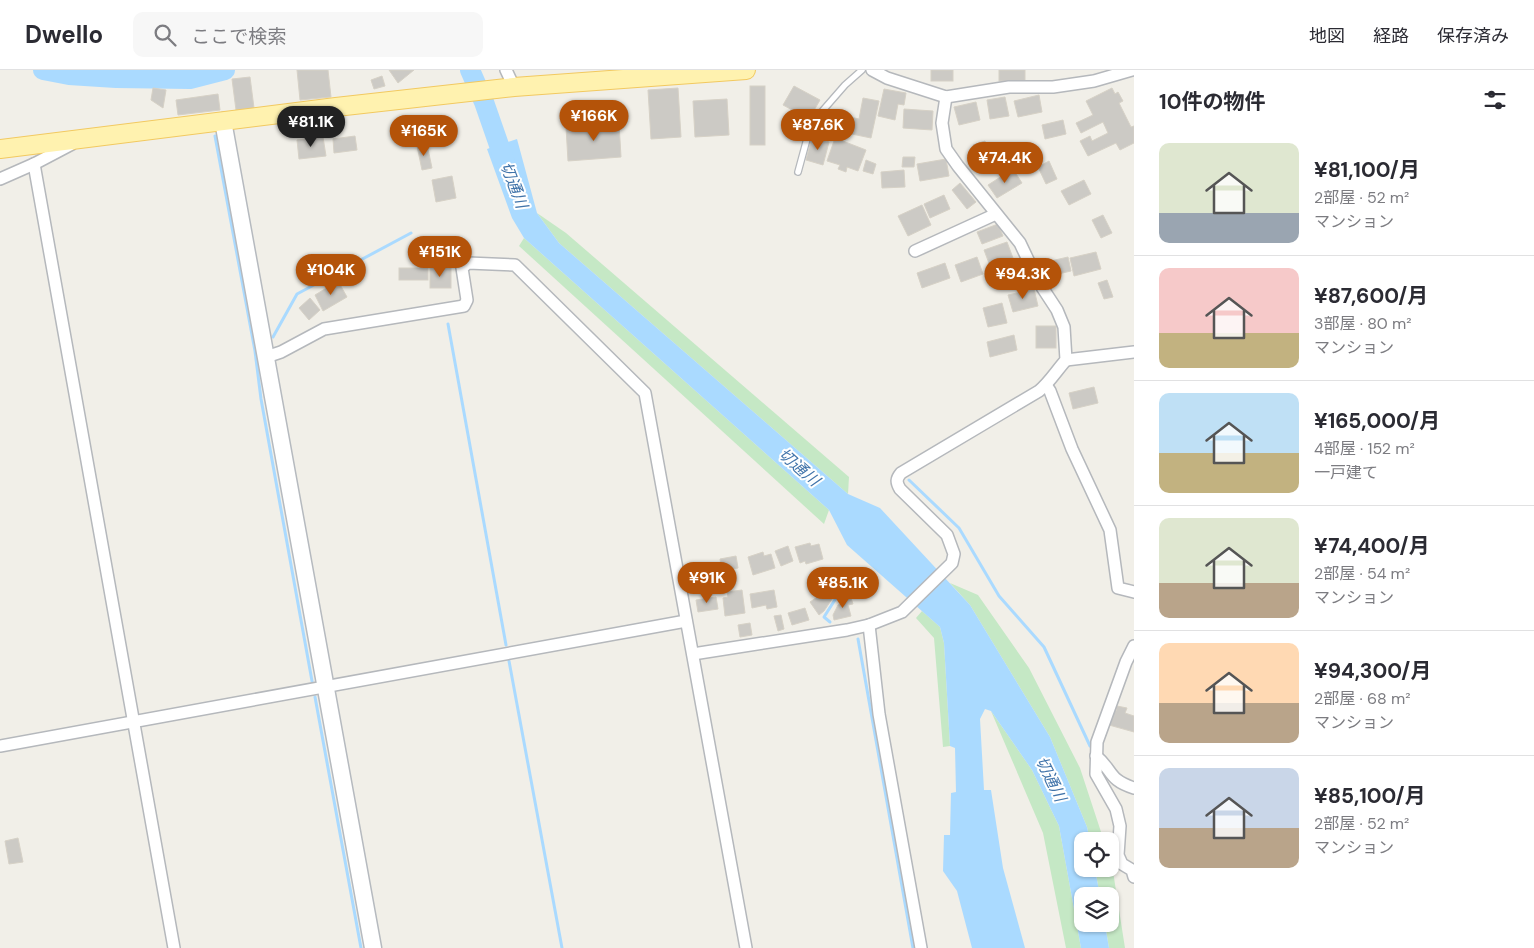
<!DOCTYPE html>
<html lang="ja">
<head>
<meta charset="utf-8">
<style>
  :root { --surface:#fff; --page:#f7f7f7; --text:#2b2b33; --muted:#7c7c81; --line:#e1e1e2; --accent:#b45309 }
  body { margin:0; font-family:"DM Sans","Noto Sans JP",sans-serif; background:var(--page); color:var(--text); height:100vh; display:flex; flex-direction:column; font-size:19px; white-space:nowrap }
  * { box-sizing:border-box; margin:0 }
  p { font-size:16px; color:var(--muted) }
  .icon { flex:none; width:28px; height:28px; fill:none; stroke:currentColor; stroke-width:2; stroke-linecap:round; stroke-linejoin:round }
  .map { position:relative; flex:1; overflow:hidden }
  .panel { display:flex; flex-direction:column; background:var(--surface); width:400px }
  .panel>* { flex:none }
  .buttons { position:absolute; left:1074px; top:762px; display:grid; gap:10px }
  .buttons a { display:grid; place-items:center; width:45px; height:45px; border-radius:10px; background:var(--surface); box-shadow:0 1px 4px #0004; font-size:25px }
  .price { position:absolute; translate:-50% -42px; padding:0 11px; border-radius:18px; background:var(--accent); color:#fff; font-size:16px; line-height:32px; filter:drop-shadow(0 1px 2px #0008) }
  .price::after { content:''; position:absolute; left:50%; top:30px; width:15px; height:11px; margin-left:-8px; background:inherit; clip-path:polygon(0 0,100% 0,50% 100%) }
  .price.current { background:#222; color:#fff }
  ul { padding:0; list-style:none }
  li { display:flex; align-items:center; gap:15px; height:125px; padding:0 25px }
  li+li { border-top:1px solid var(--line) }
  li span { display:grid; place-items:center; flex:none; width:140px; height:100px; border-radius:10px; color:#555 }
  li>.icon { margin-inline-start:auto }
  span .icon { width:60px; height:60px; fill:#fffc; stroke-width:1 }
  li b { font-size:21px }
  h2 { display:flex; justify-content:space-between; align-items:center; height:60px; padding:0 25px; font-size:21px }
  header { display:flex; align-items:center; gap:30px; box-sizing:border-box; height:70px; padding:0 25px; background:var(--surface); border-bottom:1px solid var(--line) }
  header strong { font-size:24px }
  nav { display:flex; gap:28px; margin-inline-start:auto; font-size:18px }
  .search { width:350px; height:45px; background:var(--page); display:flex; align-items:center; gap:12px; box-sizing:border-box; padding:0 18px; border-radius:10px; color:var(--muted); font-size:19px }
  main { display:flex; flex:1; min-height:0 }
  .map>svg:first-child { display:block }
  .green { fill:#c5e8c5 }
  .water { fill:#aadaff }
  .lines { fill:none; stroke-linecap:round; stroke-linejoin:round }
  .stream { stroke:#aadaff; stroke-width:3 }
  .river { stroke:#aadaff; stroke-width:20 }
  .building { fill:#cccac5; stroke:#d6d1c6 }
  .lane-casing { stroke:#b5b8bc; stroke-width:8 }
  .street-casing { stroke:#b5b8bc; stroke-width:14 }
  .secondary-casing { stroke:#b6babf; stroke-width:19 }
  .primary-casing { stroke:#f2c960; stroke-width:20 }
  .lane { stroke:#fff; stroke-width:5.5 }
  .street { stroke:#fff; stroke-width:11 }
  .secondary { stroke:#fff; stroke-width:16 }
  .primary { stroke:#fff2af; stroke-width:18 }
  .labels { text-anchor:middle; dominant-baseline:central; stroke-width:4; stroke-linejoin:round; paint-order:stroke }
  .water-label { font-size:16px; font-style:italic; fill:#4174aa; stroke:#fff }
</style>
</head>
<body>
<header>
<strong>Dwello</strong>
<div class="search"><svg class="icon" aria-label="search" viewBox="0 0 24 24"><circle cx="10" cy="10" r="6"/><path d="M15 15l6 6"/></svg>ここで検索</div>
<nav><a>地図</a><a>経路</a><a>保存済み</a></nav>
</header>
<main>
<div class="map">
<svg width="1134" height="878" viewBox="0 0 1134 878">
  <rect width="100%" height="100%" fill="#f1efe8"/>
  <!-- green -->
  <g class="green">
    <path d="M537 143 566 163 849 407 848 424 559 173Z"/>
    <path d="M524 168 829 440 824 454 519 176Z"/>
    <path d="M950 513 978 525 1029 598 1080 698 1104 771H1090L1087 757 1050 667 970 535Z"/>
    <path d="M922 541 940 557 944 573 950 676 943 677 934 568 916 548Z"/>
    <path d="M991 641 1032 700 1059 756 1081 878H1066L1043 763Z"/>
    <path d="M1110 789 1112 795 1125 878H1109L1105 854H1110V826H1100L1095 799H1110Z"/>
  </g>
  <!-- water -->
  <path class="water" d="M517 69 537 143 559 173 848 424 880 438 970 535 1050 667 1087 757 1090 771H1082V799H1095L1100 826H1082V854H1105L1109 878H1081L1059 756 1032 700 991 641 985 639 980 649 984 720H991L1003 798 1025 878H972L957 821 943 801 944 765H950L951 723 956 722 955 678 950 676 944 573 940 557 847 475 829 440 524 168 512 148 487 79Z"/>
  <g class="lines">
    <!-- stream -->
    <g class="stream">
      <path d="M215 66 255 281 261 329 312 611"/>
      <path d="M448 254 506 575"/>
      <path d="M273 267 297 224 411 163"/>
      <path d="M909 410 959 458 999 526 1044 577 1090 676"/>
      <path d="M830 552 824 547 845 514"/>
      <path d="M858 569 913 878"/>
      <path d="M509 591 562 878"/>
      <path d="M315 627 361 878"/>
    </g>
    <!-- river -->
    <g class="river">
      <path d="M43 0 69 5 116 8 190 9 225 0"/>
      <path d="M470 0 484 32 508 101"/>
    </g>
  </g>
  <!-- building -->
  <g class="building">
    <path d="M297 0H328L331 27 300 30Z"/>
    <path d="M389 0H414L398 13Z"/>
    <rect x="931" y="0" width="22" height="11"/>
    <rect x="999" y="0" width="26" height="11"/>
    <path d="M382 6 385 16 374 19 371 10Z"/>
    <path d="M250 7 254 38 236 40 232 9Z"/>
    <rect x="750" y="16" width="15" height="59"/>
    <path d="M794 16 820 30 809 49 783 35Z"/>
    <path d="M153 18 166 20 163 38 151 30Z"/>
    <path d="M678 18 681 67 651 69 648 20Z"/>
    <path d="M1112 18 1115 24 1118 22 1123 31 1119 33 1131 57 1134 56V73L1120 80 1116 73 1088 86 1080 71 1090 66 1092 71 1108 63 1103 52 1081 63 1076 53 1093 45 1086 31Z"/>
    <path d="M884 19 906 23 904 35 898 34 895 50 878 46Z"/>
    <path d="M218 24 220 40 178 45 176 30Z"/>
    <path d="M1039 25 1042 42 1018 47 1014 31Z"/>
    <path d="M1005 27 1009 46 990 49 987 30Z"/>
    <path d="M863 28 879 31 871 68 847 63 850 47 859 49Z"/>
    <path d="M727 29 729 65 695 67 693 31Z"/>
    <path d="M976 32 980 50 959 55 954 37Z"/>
    <path d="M904 39 933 41 932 60 903 58Z"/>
    <path d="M1063 50 1066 64 1045 69 1042 55Z"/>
    <path d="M619 53 621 87 568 91 566 57Z"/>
    <path d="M355 66 357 80 334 83 333 69Z"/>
    <path d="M323 67 326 86 299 89 297 70Z"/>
    <path d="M812 67 829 72 823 95 806 90Z"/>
    <path d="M835 68 866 80 858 101 847 97 846 102 838 99 840 95 827 91Z"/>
    <path d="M985 71 993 100 981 103 973 75Z"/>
    <path d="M427 74 432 98 422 100 417 76Z"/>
    <path d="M903 87H915L914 97H902Z"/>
    <path d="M946 89 949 106 920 111 917 94Z"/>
    <path d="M866 90 876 94 873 104 863 101Z"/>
    <path d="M1049 91 1057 109 1046 114 1038 97Z"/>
    <path d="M1013 99 1022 113 997 128 988 115Z"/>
    <path d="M904 100 905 117 882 118 881 102Z"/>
    <path d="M452 106 456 128 436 132 432 110Z"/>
    <path d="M1084 110 1091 124 1069 135 1061 121Z"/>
    <path d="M960 113 976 132 967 139 952 120Z"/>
    <path d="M944 125 950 139 930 148 924 134Z"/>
    <path d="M922 135 931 155 908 166 898 146Z"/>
    <path d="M1103 145 1112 163 1101 168 1092 150Z"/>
    <path d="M998 154 1003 166 982 174 977 162Z"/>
    <path d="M1007 172 1013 188 990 196 984 180Z"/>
    <path d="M1096 182 1101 199 1074 206 1070 188Z"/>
    <path d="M977 187 983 204 961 212 955 195Z"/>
    <path d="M1068 187 1071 201 1045 207 1042 193Z"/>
    <path d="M945 193 950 208 922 218 917 203Z"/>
    <rect x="399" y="198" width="29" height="12"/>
    <rect x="430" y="198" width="21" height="20"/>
    <path d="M1107 210 1113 227 1104 229 1098 213Z"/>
    <path d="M338 211 347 227 323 241 315 225Z"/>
    <path d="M1034 219 1038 236 1013 242 1008 225Z"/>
    <path d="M310 228 320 240 309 250 299 238Z"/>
    <path d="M1002 233 1007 253 988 257 983 238Z"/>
    <rect x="1036" y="256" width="20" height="22"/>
    <path d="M1014 265 1017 280 990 287 987 272Z"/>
    <path d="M1094 317 1098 333 1073 339 1069 323Z"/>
    <path d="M810 473 811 476 819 474 823 489 806 494 805 491 800 493 795 477Z"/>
    <path d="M788 476 793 491 781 496 775 481Z"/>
    <path d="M763 482 764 486 771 484 775 498 753 505 748 487Z"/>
    <path d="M736 486 738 498 722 501 720 489Z"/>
    <path d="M829 519 834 526 824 541 819 545 810 532Z"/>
    <path d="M742 520 745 543 725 546 723 528 728 527 727 522Z"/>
    <path d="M774 520 777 537 767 539 766 535 752 538 750 524Z"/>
    <path d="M850 525 853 534 848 535 851 546 834 550 833 545 838 535 844 533 843 527Z"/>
    <path d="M716 527 718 539 698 542 696 530Z"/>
    <path d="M805 538 809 550 792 555 788 543Z"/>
    <path d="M781 545 784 559 778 561 774 546Z"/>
    <path d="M750 553 752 565 740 567 738 555Z"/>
    <path d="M1117 636 1127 638 1125 643 1134 646V662L1109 655 1113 640 1116 641Z"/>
    <path d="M18 768 23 792 9 794 5 771Z"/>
  </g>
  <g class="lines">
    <defs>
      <path id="lane" d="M798 102 811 54 845 15 862 0"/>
      <g id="street">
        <path d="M506 0 514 17"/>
        <path d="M872 0 887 8 946 27 1009 17H1053L1094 11 1132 0"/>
        <path d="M34 94 174 878"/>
        <path d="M0 109 34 94 72 74"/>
        <path d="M915 181 996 144"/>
        <path d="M266 287 281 282 324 259 464 236 467 230 462 198 468 193 515 195 645 323 746 878"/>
        <path d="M1066 290 1134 282"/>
        <path d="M1046 315 1050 321 1072 379 1110 460 1118 518 1134 522"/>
        <path d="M869 555 879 644 921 878"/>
        <path d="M1134 576 1126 592 1097 672 1096 704 1116 739 1120 756 1118 785 1122 794 1132 800 1134 807"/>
        <path d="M693 584 847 560 869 555 902 542 952 493 954 484 947 465 900 419C896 412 896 409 901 403L1039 321C1049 313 1057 300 1066 290L1064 257 1057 240 1038 211 1020 173 958 96 946 79 942 53 946 27"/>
        <path d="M0 676 686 551"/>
        <path d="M1096 686C1113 700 1108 710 1134 718"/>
      </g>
      <path id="secondary" d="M223 51 373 878"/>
      <path id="primary" d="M0 79 336 37 514 17 746 0"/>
    </defs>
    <!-- lane casing -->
    <use href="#lane" class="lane-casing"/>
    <!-- street casing -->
    <use href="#street" class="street-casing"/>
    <!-- secondary casing -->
    <use href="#secondary" class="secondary-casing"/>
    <!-- primary casing -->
    <use href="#primary" class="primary-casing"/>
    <!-- lane -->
    <use href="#lane" class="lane"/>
    <!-- street -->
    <use href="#street" class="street"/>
    <!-- secondary -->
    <use href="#secondary" class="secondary"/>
    <!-- primary -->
    <use href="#primary" class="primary"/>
  </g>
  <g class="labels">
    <!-- water labels -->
    <g class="water-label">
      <text transform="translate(514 115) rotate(69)">切通川</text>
      <text transform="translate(799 397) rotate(41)">切通川</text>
      <text transform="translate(1051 709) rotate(64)">切通川</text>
    </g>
  </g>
</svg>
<div class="buttons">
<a><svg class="icon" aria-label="locate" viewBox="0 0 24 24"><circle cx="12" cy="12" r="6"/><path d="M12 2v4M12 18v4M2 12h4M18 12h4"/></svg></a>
<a><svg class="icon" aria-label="layers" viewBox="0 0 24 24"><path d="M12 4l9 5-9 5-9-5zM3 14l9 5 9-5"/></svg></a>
</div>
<b class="price" style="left:594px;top:72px">¥166K</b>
<b class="price current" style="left:311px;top:78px">¥81.1K</b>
<b class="price" style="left:818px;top:81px">¥87.6K</b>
<b class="price" style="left:424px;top:87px">¥165K</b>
<b class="price" style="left:1005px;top:114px">¥74.4K</b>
<b class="price" style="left:440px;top:208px">¥151K</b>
<b class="price" style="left:331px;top:226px">¥104K</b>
<b class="price" style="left:1023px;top:230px">¥94.3K</b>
<b class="price" style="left:707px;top:534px">¥91K</b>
<b class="price" style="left:843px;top:539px">¥85.1K</b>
</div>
<section class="panel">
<h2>10件の物件<svg class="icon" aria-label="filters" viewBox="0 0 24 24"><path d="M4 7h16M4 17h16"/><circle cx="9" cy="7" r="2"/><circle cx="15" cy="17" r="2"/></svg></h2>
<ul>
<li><span style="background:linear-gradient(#dfe7d0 70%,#9aa5b1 0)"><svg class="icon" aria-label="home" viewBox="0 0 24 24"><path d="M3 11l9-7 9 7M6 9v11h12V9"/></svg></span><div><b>¥81,100/月</b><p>2部屋 · 52 m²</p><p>マンション</p></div></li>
<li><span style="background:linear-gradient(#f6c9c9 65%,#c2b280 0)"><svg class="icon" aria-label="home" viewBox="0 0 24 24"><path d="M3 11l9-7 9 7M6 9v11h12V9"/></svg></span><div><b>¥87,600/月</b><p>3部屋 · 80 m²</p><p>マンション</p></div></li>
<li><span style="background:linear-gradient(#bfe0f5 60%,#c2b280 0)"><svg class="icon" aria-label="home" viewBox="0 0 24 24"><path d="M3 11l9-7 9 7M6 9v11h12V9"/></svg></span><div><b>¥165,000/月</b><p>4部屋 · 152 m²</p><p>一戸建て</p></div></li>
<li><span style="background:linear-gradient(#dfe7d0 65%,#b9a48a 0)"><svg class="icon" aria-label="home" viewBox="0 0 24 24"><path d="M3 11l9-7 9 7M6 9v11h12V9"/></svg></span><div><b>¥74,400/月</b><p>2部屋 · 54 m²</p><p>マンション</p></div></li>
<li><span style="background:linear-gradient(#ffd9b3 60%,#b9a48a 0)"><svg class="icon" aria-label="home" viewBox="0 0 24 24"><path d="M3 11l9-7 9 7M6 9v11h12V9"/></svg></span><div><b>¥94,300/月</b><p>2部屋 · 68 m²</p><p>マンション</p></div></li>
<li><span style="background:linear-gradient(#c9d6e8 60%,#b9a48a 0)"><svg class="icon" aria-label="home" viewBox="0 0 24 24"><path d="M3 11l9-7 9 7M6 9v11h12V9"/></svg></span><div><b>¥85,100/月</b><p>2部屋 · 52 m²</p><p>マンション</p></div></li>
</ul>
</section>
</main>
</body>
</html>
